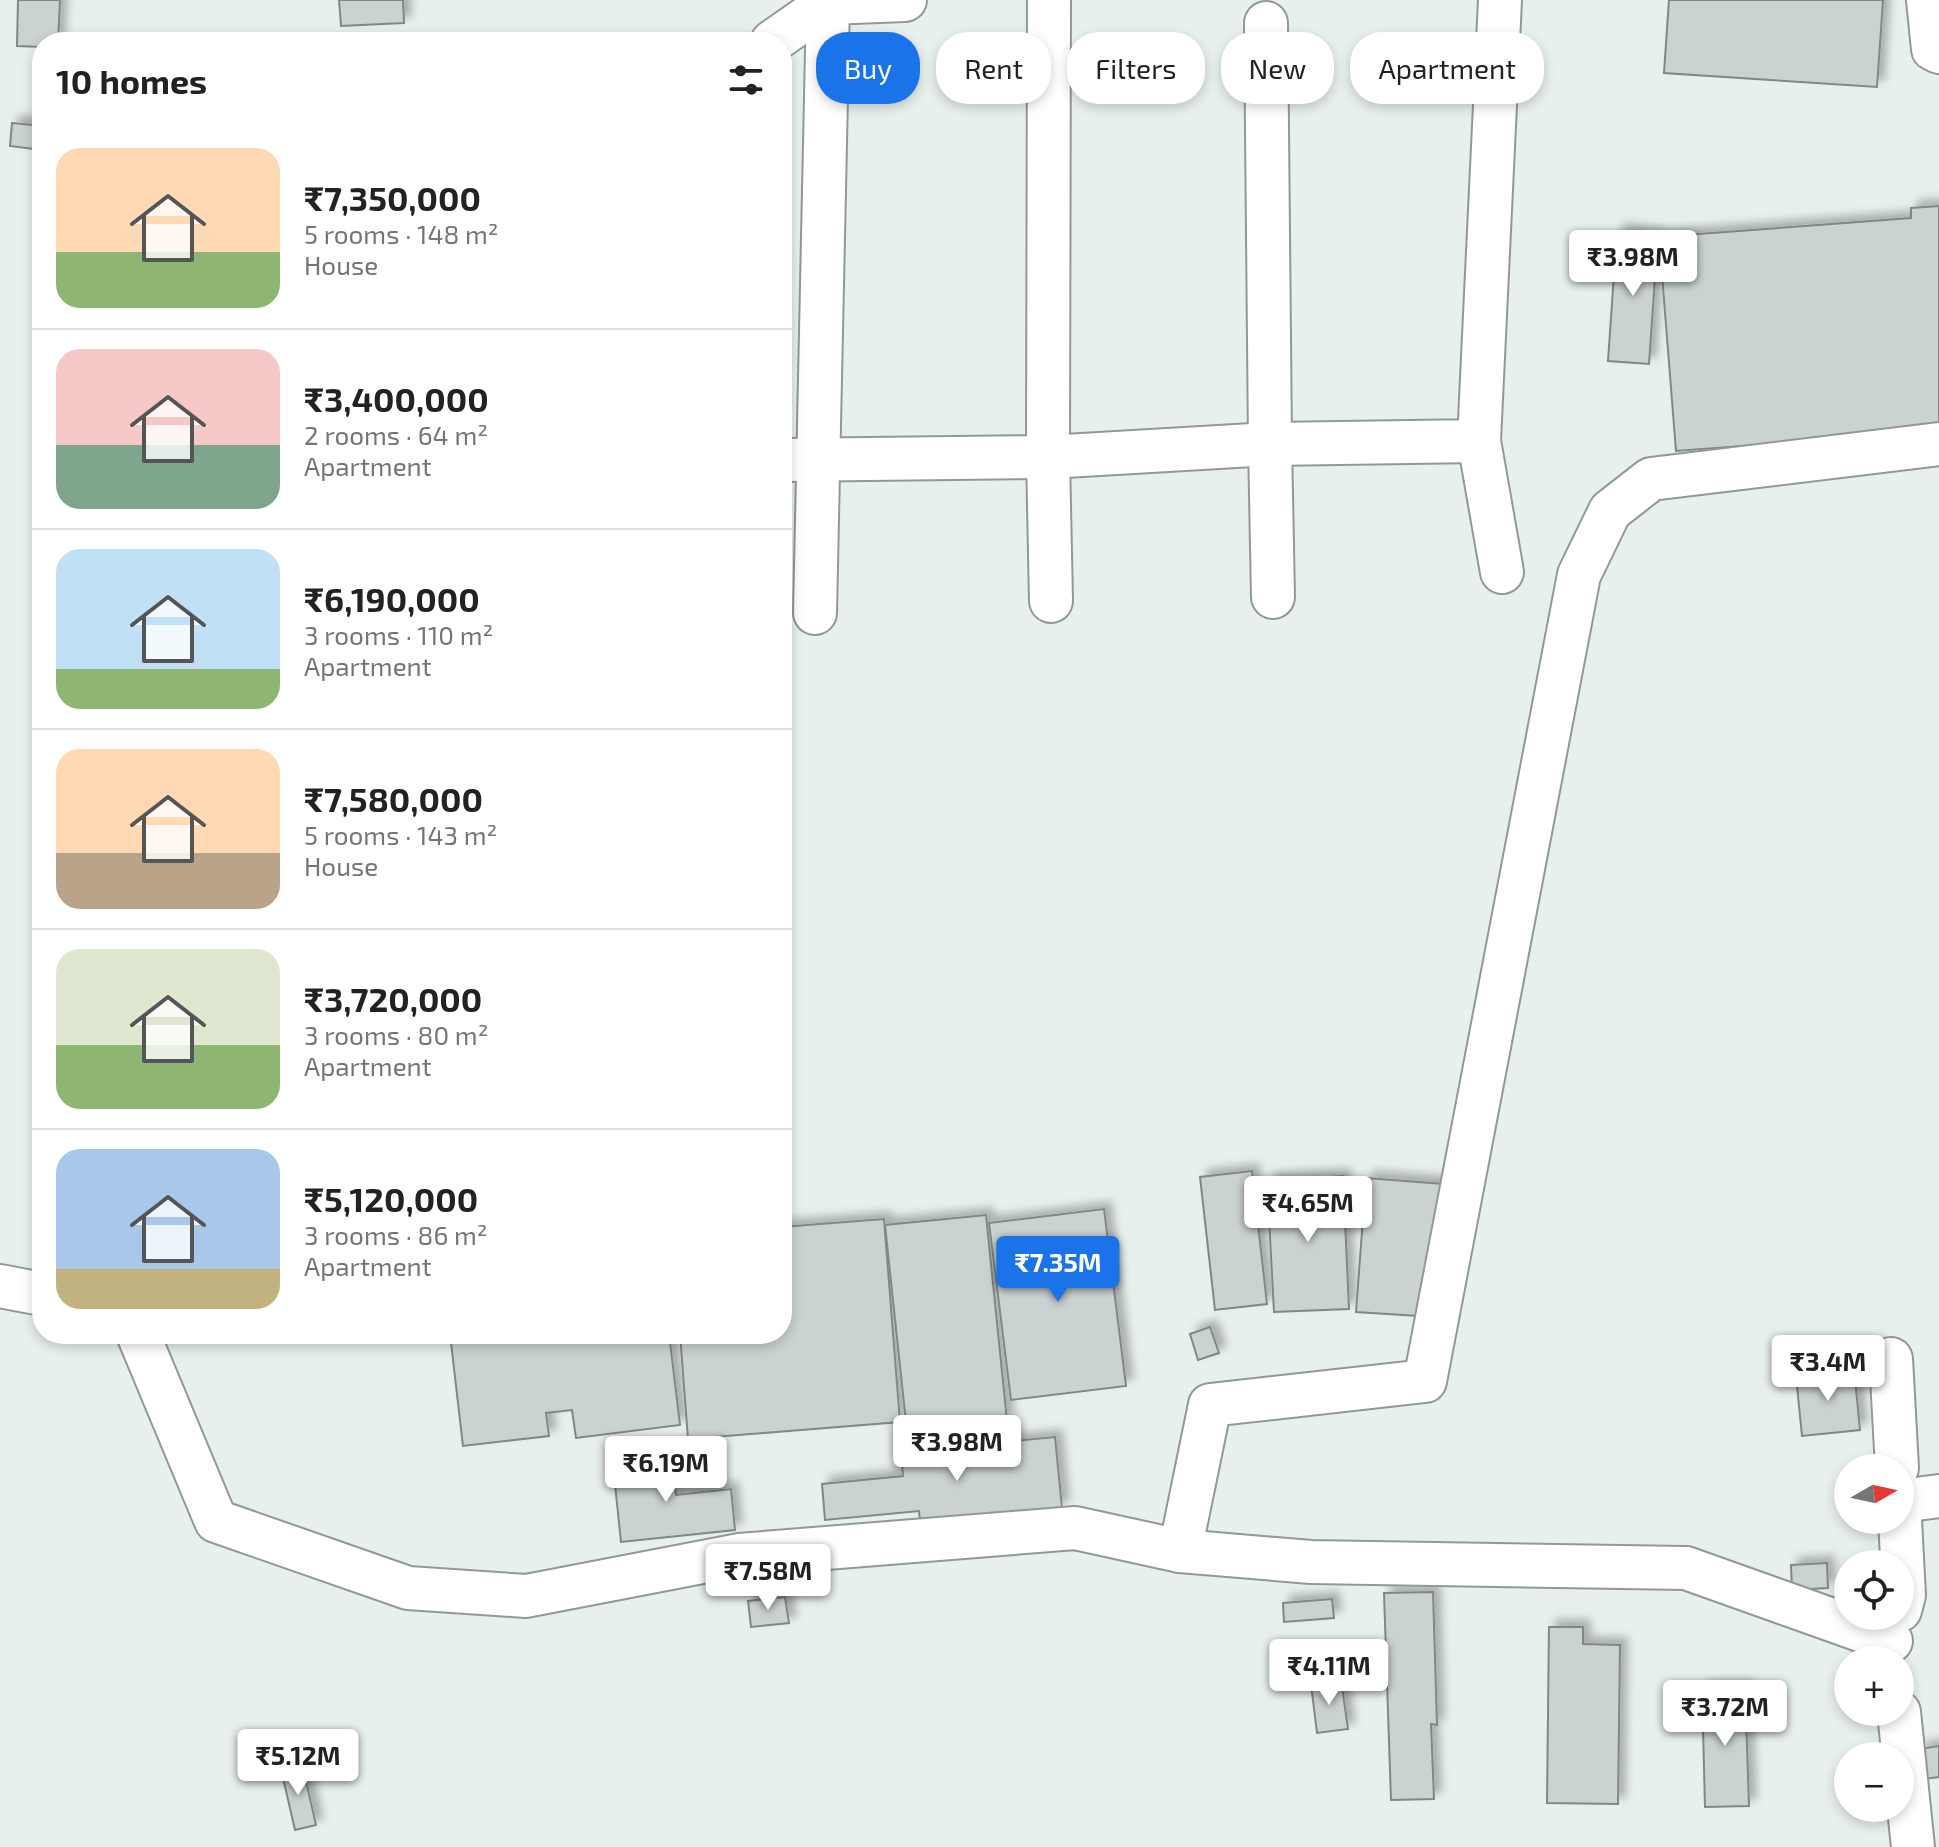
<!DOCTYPE html>
<html lang="en">
<head>
<meta charset="utf-8">
<style>
  :root { --surface:#fff; --page:#f2f2f2; --text:#222; --muted:#767676; --line:#e0e0e0; --accent:#1a73e8 }
  body { margin:0; font-family:"Exo 2",sans-serif; background:var(--page); color:var(--text); height:100vh; display:flex; flex-direction:column; font-size:30px; white-space:nowrap }
  * { box-sizing:border-box; margin:0 }
  p { font-size:26px; color:var(--muted) }
  .icon { flex:none; width:44px; height:44px; fill:none; stroke:currentColor; stroke-width:2; stroke-linecap:round; stroke-linejoin:round }
  .map { position:relative; flex:1; overflow:hidden }
  .panel { position:absolute; left:32px; top:32px; width:760px; height:1312px; display:flex; flex-direction:column; background:var(--surface); border-radius:32px; box-shadow:0 4px 12px #0003 }
  .panel>* { flex:none }
  .hud { position:absolute; left:816px; top:32px; width:760px; height:72px; display:flex; gap:16px }
  .needle { width:52px; rotate:81deg }
  .controls { position:absolute; left:1834px; top:1454px; display:grid; gap:16px }
  .controls a { display:grid; place-items:center; width:80px; height:80px; border-radius:50%; background:var(--surface); box-shadow:0 4px 12px #0003; font-size:40px }
  .price { position:absolute; translate:-50% -68px; padding:0 18px; border-radius:8px; background:#fff; color:#222; font-size:26px; line-height:52px; filter:drop-shadow(0 2px 4px #0008) }
  .price::after { content:''; position:absolute; left:50%; top:48px; width:24px; height:18px; margin-left:-12px; background:inherit; clip-path:polygon(0 0,100% 0,50% 100%) }
  .price.current { background:var(--accent); color:#fff }
  ul { padding:0; list-style:none }
  li { display:flex; align-items:center; gap:24px; height:200px; padding:0 24px }
  li+li { border-top:2px solid var(--line) }
  li span { display:grid; place-items:center; flex:none; width:224px; height:160px; border-radius:24px; color:#555 }
  li>.icon { margin-inline-start:auto }
  span .icon { width:96px; height:96px; fill:#fffc; stroke-width:1 }
  li b { font-size:34px }
  h2 { display:flex; justify-content:space-between; align-items:center; height:96px; padding:0 24px; font-size:34px }
  .pill { padding:0 28px; border-radius:32px; background:var(--surface); box-shadow:0 4px 12px #0003; font-size:28px; line-height:72px }
  .pill.current { background:var(--accent); color:#fff }
  .map>svg:first-child { display:block }
  .building { fill:#cbd3d2; stroke:#808887; stroke-width:2; filter:url(#shadow) }
  .lines { fill:none; stroke-linecap:round; stroke-linejoin:round }
  .street-casing { stroke:#919998; stroke-width:46 }
  .street { stroke:#fff; stroke-width:42 }
</style>
</head>
<body>
<div class="map">
<svg width="1939" height="1847" viewBox="0 0 1939 1847">
  <defs>
    <filter id="shadow"><feDropShadow dx="7" dy="-7" stdDeviation="4" flood-color="#0004"/></filter>
  </defs>
  <rect width="100%" height="100%" fill="#e8f0ef"/>
  <!-- building -->
  <g class="building">
    <path d="M18 0H60L58 42H42V47L17 46Z"/>
    <path d="M339 0H403L404 23 341 26Z"/>
    <path d="M1669 0H1883L1877 87 1664 73Z"/>
    <path d="M12 123 42 126V150L10 146Z"/>
    <path d="M1939 206V431L1676 451 1659 237 1911 218V208Z"/>
    <path d="M1617 231 1658 235 1649 364 1608 361Z"/>
    <path d="M1252 1171 1267 1304 1215 1310 1200 1177Z"/>
    <path d="M1343 1176 1349 1309 1274 1312 1267 1180Z"/>
    <path d="M1366 1178 1444 1184 1434 1317 1356 1312Z"/>
    <path d="M1104 1209 1126 1386 1011 1400 989 1223Z"/>
    <path d="M986 1215 1007 1421 907 1432 885 1225Z"/>
    <path d="M884 1219 900 1422 688 1439 680 1334H782V1227Z"/>
    <path d="M1210 1327 1219 1353 1198 1360 1190 1334Z"/>
    <path d="M450 1334H669L680 1425 576 1438 572 1410 546 1413 549 1436 463 1446Z"/>
    <path d="M1854 1369 1860 1430 1802 1436 1796 1376Z"/>
    <path d="M1055 1437 1062 1508 920 1521 919 1511 825 1520 822 1484 903 1476 901 1452Z"/>
    <path d="M672 1459 676 1495 731 1489 735 1530 621 1542 613 1465Z"/>
    <path d="M1827 1563 1828 1588 1792 1590 1791 1565Z"/>
    <path d="M1433 1592 1437 1725 1431 1724 1434 1799 1391 1800 1384 1593Z"/>
    <path d="M785 1597 789 1623 751 1627 748 1601Z"/>
    <path d="M1332 1599 1334 1618 1284 1622 1283 1603Z"/>
    <path d="M1549 1627H1583V1644L1620 1645 1618 1804 1547 1803Z"/>
    <path d="M1341 1680 1348 1729 1317 1733 1311 1684Z"/>
    <path d="M1745 1688 1749 1806 1705 1807 1702 1689Z"/>
    <path d="M1939 1746V1777L1924 1779 1919 1749Z"/>
    <path d="M302 1764 316 1825 295 1830 281 1769Z"/>
  </g>
  <g class="lines">
    <defs>
      <g id="street">
        <path d="M1049 0 1048 457 1051 601"/>
        <path d="M1928 0 1933 49 1939 52"/>
        <path d="M1266 23 1270 444 1273 597"/>
        <path d="M772 42 832 0"/>
        <path d="M1479 441 1502 572"/>
        <path d="M782 460 1048 457 1270 444 1479 441 1500 0"/>
        <path d="M815 613 828 3 905 0"/>
        <path d="M0 1286 42 1294"/>
        <path d="M138 1334 216 1521 408 1588 526 1596 739 1555 1075 1528 1180 1551 1311 1562 1686 1568 1891 1641"/>
        <path d="M1891 1359 1897 1468"/>
        <path d="M1900 1501 1939 1496"/>
        <path d="M1900 1520 1904 1595 1900 1610"/>
        <path d="M1180 1551 1210 1405 1425 1381 1579 575 1610 511 1651 479 1939 444"/>
        <path d="M1899 1712 1913 1847"/>
      </g>
    </defs>
    <!-- street casing -->
    <use href="#street" class="street-casing"/>
    <!-- street -->
    <use href="#street" class="street"/>
  </g>
</svg>
<div class="controls">
<a><svg class="needle" viewBox="-14 -14 28 28"><path d="M0-13l5 13h-10z" fill="#e53935"/><path d="M0 13l5-13h-10z" fill="#767676"/></svg></a>
<a><svg class="icon" aria-label="locate" viewBox="0 0 24 24"><circle cx="12" cy="12" r="6"/><path d="M12 2v4M12 18v4M2 12h4M18 12h4"/></svg></a>
<a>+</a>
<a>−</a>
</div>
<b class="price" style="left:1633px;top:298px">₹3.98M</b>
<b class="price" style="left:1308px;top:1244px">₹4.65M</b>
<b class="price current" style="left:1058px;top:1304px">₹7.35M</b>
<b class="price" style="left:1828px;top:1403px">₹3.4M</b>
<b class="price" style="left:957px;top:1483px">₹3.98M</b>
<b class="price" style="left:666px;top:1504px">₹6.19M</b>
<b class="price" style="left:768px;top:1612px">₹7.58M</b>
<b class="price" style="left:1329px;top:1707px">₹4.11M</b>
<b class="price" style="left:1725px;top:1748px">₹3.72M</b>
<b class="price" style="left:298px;top:1797px">₹5.12M</b>
<div class="hud">
<a class="pill current">Buy</a>
<a class="pill">Rent</a>
<a class="pill">Filters</a>
<a class="pill">New</a>
<a class="pill">Apartment</a>
</div>
<section class="panel">
<h2>10 homes<svg class="icon" aria-label="filters" viewBox="0 0 24 24"><path d="M4 7h16M4 17h16"/><circle cx="9" cy="7" r="2"/><circle cx="15" cy="17" r="2"/></svg></h2>
<ul>
<li><span style="background:linear-gradient(#ffd9b3 65%,#8fb573 0)"><svg class="icon" aria-label="home" viewBox="0 0 24 24"><path d="M3 11l9-7 9 7M6 9v11h12V9"/></svg></span><div><b>₹7,350,000</b><p>5 rooms · 148 m²</p><p>House</p></div></li>
<li><span style="background:linear-gradient(#f6c9c9 60%,#7fa58c 0)"><svg class="icon" aria-label="home" viewBox="0 0 24 24"><path d="M3 11l9-7 9 7M6 9v11h12V9"/></svg></span><div><b>₹3,400,000</b><p>2 rooms · 64 m²</p><p>Apartment</p></div></li>
<li><span style="background:linear-gradient(#bfe0f5 75%,#8fb573 0)"><svg class="icon" aria-label="home" viewBox="0 0 24 24"><path d="M3 11l9-7 9 7M6 9v11h12V9"/></svg></span><div><b>₹6,190,000</b><p>3 rooms · 110 m²</p><p>Apartment</p></div></li>
<li><span style="background:linear-gradient(#ffd9b3 65%,#b9a48a 0)"><svg class="icon" aria-label="home" viewBox="0 0 24 24"><path d="M3 11l9-7 9 7M6 9v11h12V9"/></svg></span><div><b>₹7,580,000</b><p>5 rooms · 143 m²</p><p>House</p></div></li>
<li><span style="background:linear-gradient(#dfe7d0 60%,#8fb573 0)"><svg class="icon" aria-label="home" viewBox="0 0 24 24"><path d="M3 11l9-7 9 7M6 9v11h12V9"/></svg></span><div><b>₹3,720,000</b><p>3 rooms · 80 m²</p><p>Apartment</p></div></li>
<li><span style="background:linear-gradient(#a9c7e8 75%,#c2b280 0)"><svg class="icon" aria-label="home" viewBox="0 0 24 24"><path d="M3 11l9-7 9 7M6 9v11h12V9"/></svg></span><div><b>₹5,120,000</b><p>3 rooms · 86 m²</p><p>Apartment</p></div></li>
</ul>
</section>
</div>
</body>
</html>
